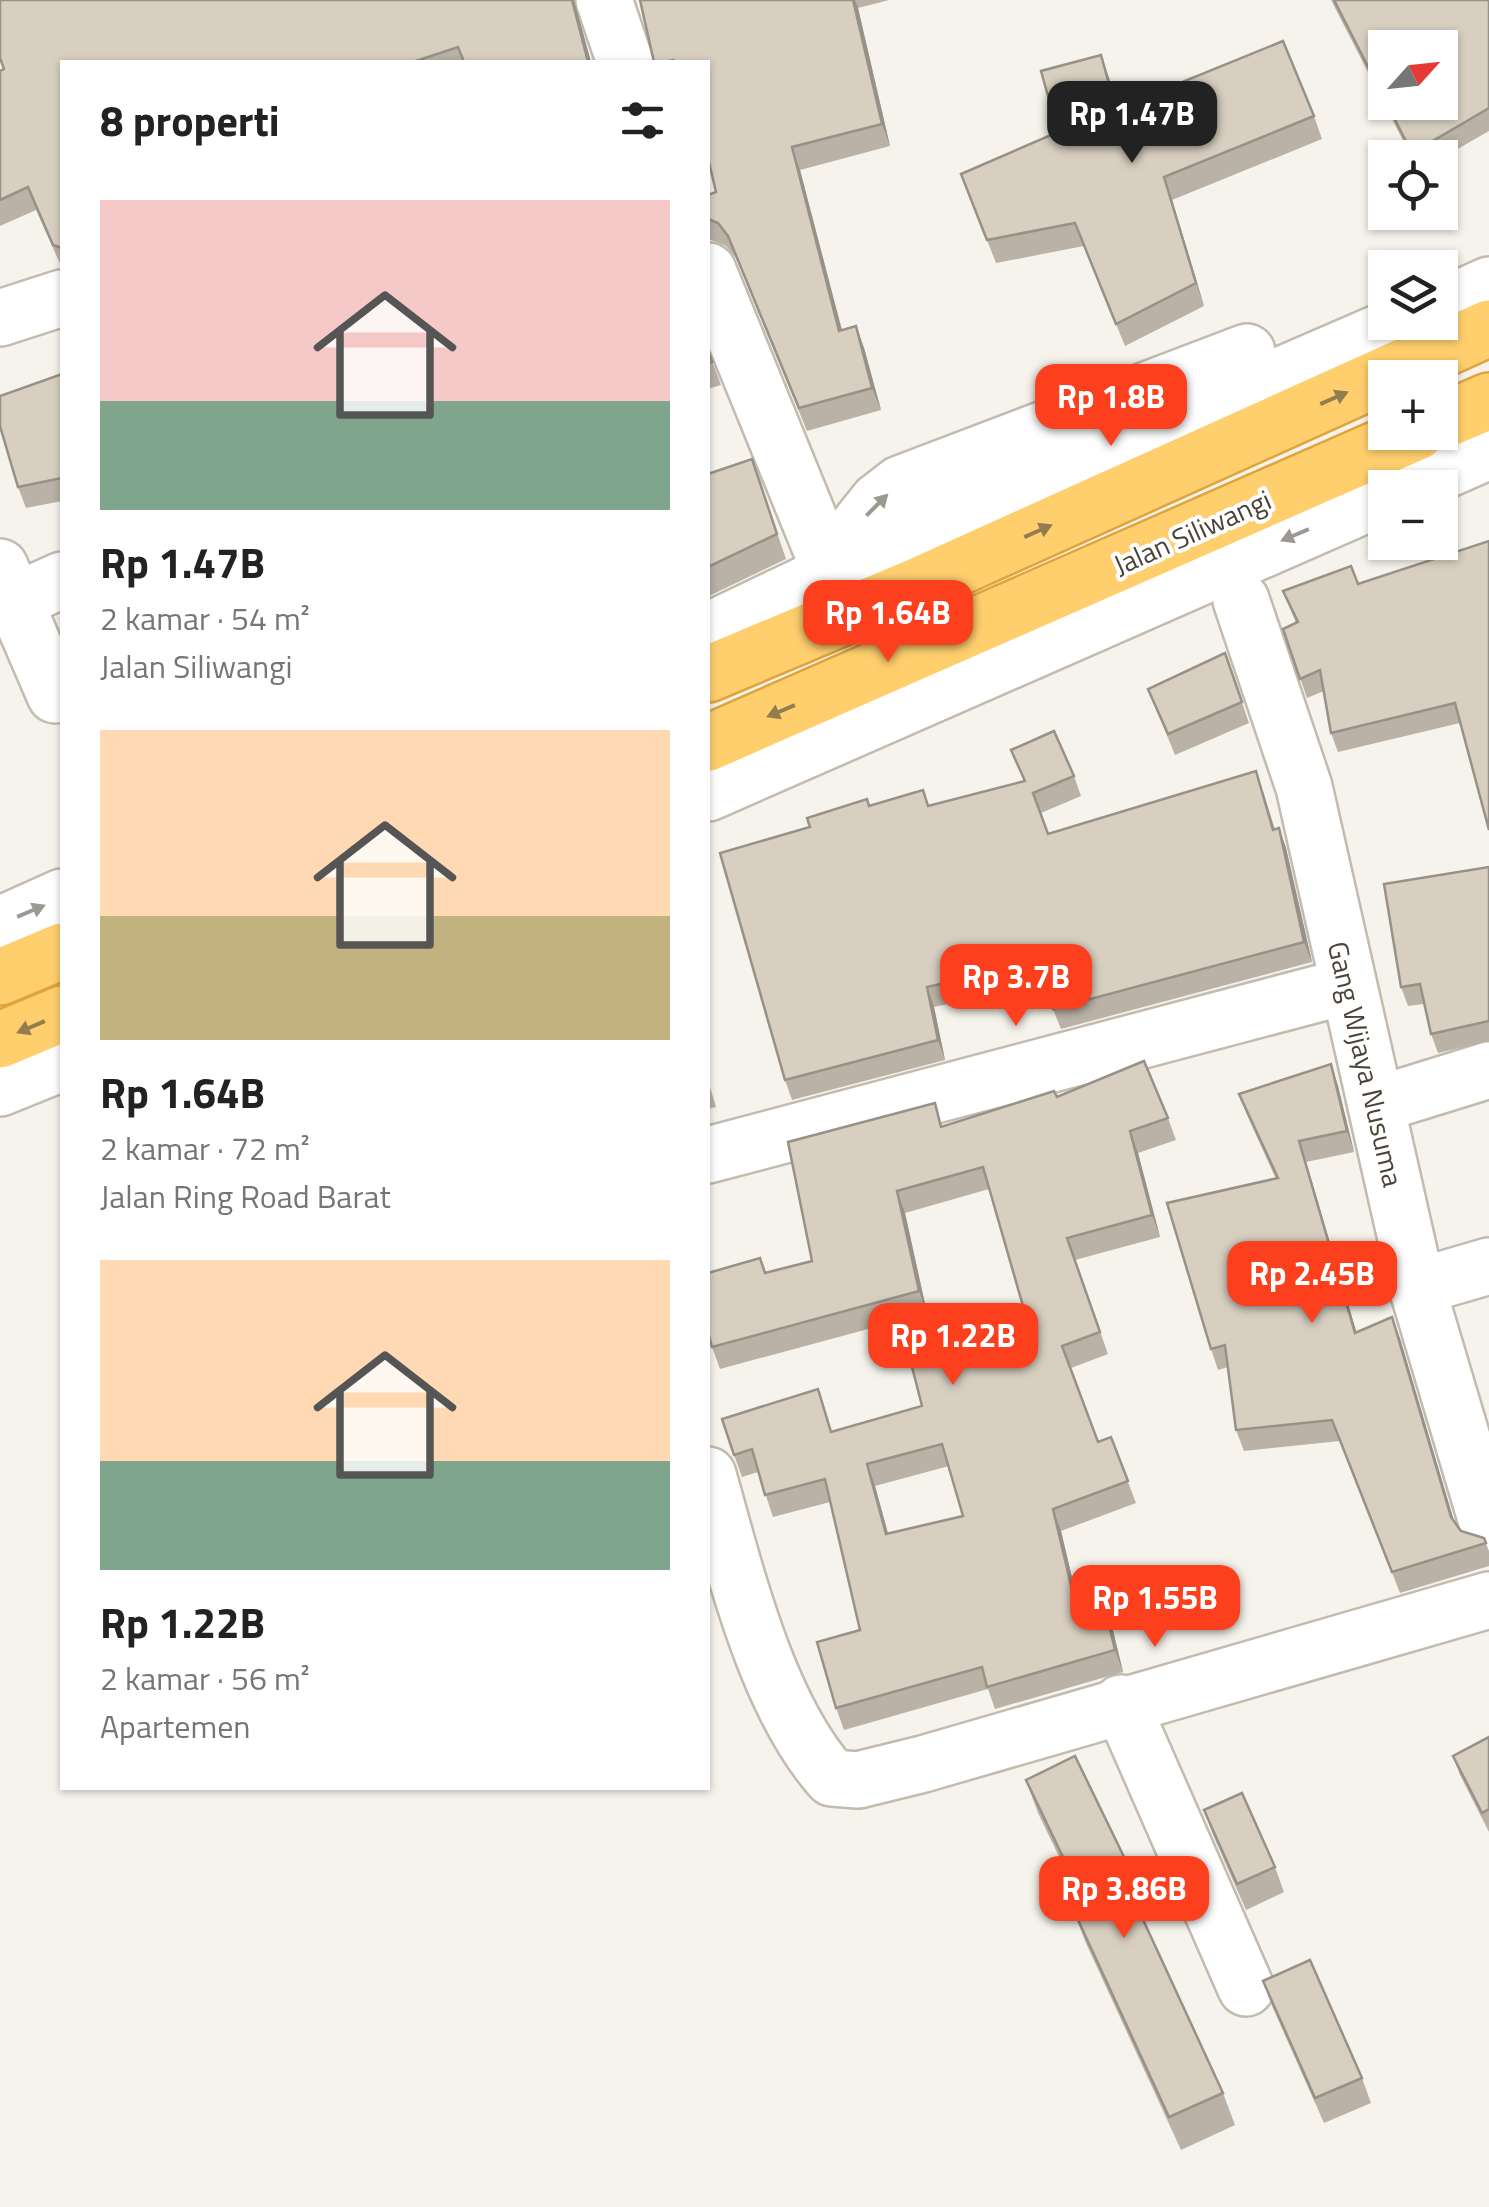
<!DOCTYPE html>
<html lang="id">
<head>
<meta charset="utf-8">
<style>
  :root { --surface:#fff; --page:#f2f2f2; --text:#222; --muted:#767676; --accent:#fc3f1d }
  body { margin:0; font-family:"Titillium Web",sans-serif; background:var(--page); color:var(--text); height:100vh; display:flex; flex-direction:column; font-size:38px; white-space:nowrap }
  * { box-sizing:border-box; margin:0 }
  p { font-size:32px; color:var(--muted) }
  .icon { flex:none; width:55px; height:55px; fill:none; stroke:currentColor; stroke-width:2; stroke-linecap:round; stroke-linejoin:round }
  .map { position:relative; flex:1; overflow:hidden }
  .panel { position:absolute; left:60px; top:60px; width:650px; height:1730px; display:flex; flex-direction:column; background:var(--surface); border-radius:0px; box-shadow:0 2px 8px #0004 }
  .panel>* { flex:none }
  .needle { width:65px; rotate:63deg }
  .buttons { position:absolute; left:1368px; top:30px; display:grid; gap:20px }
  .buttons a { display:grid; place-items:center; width:90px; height:90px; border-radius:0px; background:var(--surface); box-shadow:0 2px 8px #0004; font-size:50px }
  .price { position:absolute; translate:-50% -85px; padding:0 22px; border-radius:20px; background:var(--accent); color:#fff; font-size:32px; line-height:65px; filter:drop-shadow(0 2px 5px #0008) }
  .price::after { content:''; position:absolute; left:50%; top:60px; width:30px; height:22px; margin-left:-15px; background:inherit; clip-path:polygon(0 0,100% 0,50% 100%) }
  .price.selected { background:#222; color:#fff }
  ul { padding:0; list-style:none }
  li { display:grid; align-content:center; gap:20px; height:530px; padding:0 40px }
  li span { display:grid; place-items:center; height:310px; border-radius:0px; color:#555 }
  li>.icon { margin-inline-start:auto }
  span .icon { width:180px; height:180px; fill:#fffc; stroke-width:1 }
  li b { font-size:42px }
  h2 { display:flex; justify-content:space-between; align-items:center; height:120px; padding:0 40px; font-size:42px }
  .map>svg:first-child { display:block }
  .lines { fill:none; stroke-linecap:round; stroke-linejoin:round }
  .minor-casing { stroke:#c2bbae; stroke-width:60 }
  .highway-casing { stroke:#e0a43c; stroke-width:60 }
  .minor { stroke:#fff; stroke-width:55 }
  .highway { stroke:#ffcf6e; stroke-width:55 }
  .wall { fill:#bab2a6; fill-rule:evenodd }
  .shaded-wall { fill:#979187 }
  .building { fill:#d8cfc1; stroke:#979187; stroke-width:2.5; fill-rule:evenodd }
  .oneway { fill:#937c4e }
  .oneway2 { fill:#9c9892 }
  .labels { text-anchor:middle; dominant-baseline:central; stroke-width:8; stroke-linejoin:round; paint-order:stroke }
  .street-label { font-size:28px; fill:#4b4439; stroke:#fff }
</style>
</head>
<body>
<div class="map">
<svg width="1489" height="2207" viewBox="0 0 1489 2207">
  <rect width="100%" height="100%" fill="#f6f3ec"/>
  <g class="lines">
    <defs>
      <g id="minor">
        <path d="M604 0 625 62"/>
        <path d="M708 271 827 563"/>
        <path d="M1440 307 1489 285"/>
        <path d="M0 318 62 298"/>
        <path d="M1405 488 1489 451"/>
        <path d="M0 567 55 695"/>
        <path d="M822 571 878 501 900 484 1247 352"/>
        <path d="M1241 600 1304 787 1417 1287 1489 1529"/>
        <path d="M13 602 62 580"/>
        <path d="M708 631 899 540 1404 322"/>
        <path d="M708 793 1385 496"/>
        <path d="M0 925 62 897"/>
        <path d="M0 1088 62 1063"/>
        <path d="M1376 1105 1489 1070"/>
        <path d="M708 1155 1347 986"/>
        <path d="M1417 1287 1489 1266"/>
        <path d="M708 1475C735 1570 766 1704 832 1778L858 1780 923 1764 1489 1600"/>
        <path d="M1121 1703 1246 1988"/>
      </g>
      <g id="highway">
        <path d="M1440 422 1489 401"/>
        <path d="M708 674 917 586 1489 328"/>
        <path d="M708 743 1417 432"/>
        <path d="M0 977 62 951"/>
        <path d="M0 1040 62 1014"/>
      </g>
    </defs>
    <!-- minor casing -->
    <use href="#minor" class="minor-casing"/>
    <!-- highway casing -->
    <use href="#highway" class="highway-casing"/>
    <!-- minor -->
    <use href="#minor" class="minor"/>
    <!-- highway -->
    <use href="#highway" class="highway"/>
  </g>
  <!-- wall -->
  <g class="wall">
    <path d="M0 0H574L591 62H62V268L36 210 0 226V71L4 69 0 61Z"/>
    <path d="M640 0H889L858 8 890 146 800 170 842 330 856 326 864 348 881 410 807 431 736 258 726 246 711 240 708 241V195L716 192 708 62H654Z"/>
    <path d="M1331 0H1489V131L1440 159V158H1412ZM1385 48 1440 102H1385Z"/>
    <path d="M1109 78 1118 108 1314 116 1322 139 1172 200 1204 306 1125 346 1084 246 996 263 961 174 1058 132Z"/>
    <path d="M708 350 721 385 708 389Z"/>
    <path d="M62 374V501L26 508 18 487Z"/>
    <path d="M752 459 786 559 709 596 708 592V474Z"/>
    <path d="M1489 541 1460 723 1338 752 1331 733 1324 691 1307 698 1283 629 1296 623 1283 591 1358 584Z"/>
    <path d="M1225 653 1249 723 1175 755 1148 689Z"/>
    <path d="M1011 750 1074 776 1081 796 1041 813 1048 834 1263 791 1275 829 1279 828 1286 848 1312 962 1061 1029 1053 1009 1047 982 934 1007 945 1060 792 1100 785 1080 810 827 869 806 923 790 929 806 1024 781Z"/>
    <path d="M1489 867V1041L1438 1053 1431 1034 1424 1004 1408 1006 1401 987Z"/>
    <path d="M1331 1064 1338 1086 1354 1152 1306 1162 1356 1332 1392 1317 1454 1521 1461 1531 1484 1538 1489 1551V1566L1400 1593 1340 1441 1244 1451 1236 1430 1228 1367 1218 1370 1211 1349 1276 1179 1247 1115 1239 1094Z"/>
    <path d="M708 1080 716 1107 708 1109Z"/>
    <path d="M1057 1097 1168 1118 1176 1140 1138 1153 1160 1237 1075 1260 1108 1354 1071 1368 1098 1442 1111 1437 1136 1503 1061 1531 1076 1594 1108 1610 1123 1672 995 1709 988 1689 844 1730 836 1708 860 1630 830 1502 773 1517 758 1472 742 1477 734 1455 818 1389 832 1432 922 1406 1019 1339 1023 1306 989 1189 905 1213 927 1313 720 1369 712 1347 765 1272 812 1261 943 1126ZM949 1466 963 1516 888 1533 875 1486Z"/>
    <path d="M1489 1737V1832L1460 1775 1453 1756Z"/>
    <path d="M1026 1780 1124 1857 1136 1890 1130 1893 1223 2093 1235 2125 1181 2150 1085 1941 1073 1909 1082 1904 1038 1813Z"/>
    <path d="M1204 1810 1275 1867 1284 1892 1246 1910 1213 1835Z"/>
    <path d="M1263 1981 1362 2078 1371 2103 1324 2123 1272 2006Z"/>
  </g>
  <!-- shaded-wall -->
  <g class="shaded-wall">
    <path d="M572 0H574L591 62H588Z"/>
    <path d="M853 0H855L858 8 890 146 882 124Z"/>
    <path d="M1101 55 1109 78 1125 132 1116 109Z"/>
    <path d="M792 147 800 170 848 354 839 331Z"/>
    <path d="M1164 177 1172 200 1204 306 1196 283Z"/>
    <path d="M856 326 864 348 881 410 872 388Z"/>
    <path d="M1279 828 1286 848 1312 962 1304 942Z"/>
    <path d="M927 987 934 1007 945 1060 938 1040Z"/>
    <path d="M1331 1064 1338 1086 1354 1152 1347 1131Z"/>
    <path d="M1130 1131 1138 1153 1160 1237 1152 1215Z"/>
    <path d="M1299 1141 1306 1162 1363 1354 1355 1333Z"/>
    <path d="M897 1191 905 1213 927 1313 919 1291Z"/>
    <path d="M1392 1317 1400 1338 1459 1538 1451 1517Z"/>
    <path d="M867 1464 875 1486 894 1556 886 1534Z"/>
    <path d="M1053 1509 1061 1531 1081 1616 1073 1594Z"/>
    <path d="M1100 1588 1108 1610 1123 1672 1115 1650Z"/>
  </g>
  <!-- building -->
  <g class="building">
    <path d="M0 0H572L588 62H464L458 47 413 62H62V248L53 245 28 187 0 200V71L4 69 0 58Z"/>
    <path d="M640 0H853L882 124 792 147 839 331 856 326 872 388 799 408 728 236 718 223 708 219V195L716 192 708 158V62H673V60L665 62H654Z"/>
    <path d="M1334 0H1489V108L1412 153 1386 102H1440V48H1385V100Z"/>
    <path d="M1283 41 1314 116 1164 177 1196 283 1116 324 1075 223 987 240 961 174 1058 132 1041 71 1101 55 1116 109Z"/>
    <path d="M708 350 712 362 708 364Z"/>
    <path d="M62 374V478L18 487 0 426V396Z"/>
    <path d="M752 459 777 534 708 567V474Z"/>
    <path d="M1489 541V830L1455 703 1331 733 1320 670 1300 679 1283 629 1298 622 1283 591 1351 566 1358 584Z"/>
    <path d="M1225 653 1242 702 1168 734 1148 689Z"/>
    <path d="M1054 731 1074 776 1033 793 1048 834 1256 771 1273 830 1279 828 1304 942 1053 1009 1043 962 927 987 938 1040 785 1080 720 853 810 827 807 818 867 799 869 806 923 790 928 806 1025 781 1011 750Z"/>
    <path d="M1489 867V1021L1431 1034 1420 984 1401 987 1384 884Z"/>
    <path d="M1144 1061 1168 1118 1130 1131 1152 1215 1067 1238 1100 1332 1062 1346 1098 1442 1111 1437 1128 1481 1053 1509 1073 1594 1100 1588 1115 1650 987 1687 982 1667 836 1708 817 1642 860 1630 825 1479 765 1495 752 1449 734 1455 722 1419 818 1389 831 1432 922 1406 912 1367 1019 1339 1010 1311 1023 1306 983 1167 897 1191 919 1291 712 1347 708 1332V1273L760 1258 765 1273 812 1261 788 1142 935 1103 941 1127 1054 1091 1057 1097ZM942 1444 963 1516 886 1534 867 1464Z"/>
    <path d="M1331 1064 1347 1131 1299 1141 1355 1333 1392 1317 1451 1517 1461 1531 1484 1538 1486 1543 1392 1572 1332 1420 1236 1430 1225 1345 1211 1349 1167 1203 1278 1178 1239 1094Z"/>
    <path d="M1489 1737V1809L1482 1813 1453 1756Z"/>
    <path d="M1075 1756 1124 1857 1116 1861 1223 2093 1169 2117 1073 1909 1085 1903 1026 1780Z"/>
    <path d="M1242 1793 1275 1867 1237 1884 1204 1810Z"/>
    <path d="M1310 1960 1362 2078 1315 2098 1263 1981Z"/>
  </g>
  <!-- one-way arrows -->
  <defs><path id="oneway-solid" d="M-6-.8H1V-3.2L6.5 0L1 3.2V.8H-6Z" transform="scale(2.5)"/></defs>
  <g class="oneway">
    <use href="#oneway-solid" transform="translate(1334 398) rotate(-24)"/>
    <use href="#oneway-solid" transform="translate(1038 531) rotate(-24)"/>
    <use href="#oneway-solid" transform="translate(781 711) rotate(157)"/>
    <use href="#oneway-solid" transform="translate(31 1027) rotate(157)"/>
  </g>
  <g class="oneway2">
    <use href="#oneway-solid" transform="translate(877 505) rotate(-45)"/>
    <use href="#oneway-solid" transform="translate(1295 535) rotate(157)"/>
    <use href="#oneway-solid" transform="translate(31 911) rotate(-23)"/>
  </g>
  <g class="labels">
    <!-- street labels -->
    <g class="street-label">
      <text transform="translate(1192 532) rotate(-24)">Jalan Siliwangi</text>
      <text transform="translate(1366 1064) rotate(77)">Gang Wijaya Nusuma</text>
    </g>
  </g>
</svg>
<div class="buttons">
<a><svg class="needle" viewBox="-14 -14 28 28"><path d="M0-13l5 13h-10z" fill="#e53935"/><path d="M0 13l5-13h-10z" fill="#767676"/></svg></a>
<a><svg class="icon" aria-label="locate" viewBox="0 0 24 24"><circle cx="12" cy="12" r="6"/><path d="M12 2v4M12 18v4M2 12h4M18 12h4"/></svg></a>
<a><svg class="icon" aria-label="layers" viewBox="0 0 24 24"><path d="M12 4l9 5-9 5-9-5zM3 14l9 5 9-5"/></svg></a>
<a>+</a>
<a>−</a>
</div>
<b class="price selected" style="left:1132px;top:166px">Rp 1.47B</b>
<b class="price" style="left:1111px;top:449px">Rp 1.8B</b>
<b class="price" style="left:888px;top:665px">Rp 1.64B</b>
<b class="price" style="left:1016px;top:1029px">Rp 3.7B</b>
<b class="price" style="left:1312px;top:1326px">Rp 2.45B</b>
<b class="price" style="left:953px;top:1388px">Rp 1.22B</b>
<b class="price" style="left:1155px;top:1650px">Rp 1.55B</b>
<b class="price" style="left:1124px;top:1941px">Rp 3.86B</b>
<section class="panel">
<h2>8 properti<svg class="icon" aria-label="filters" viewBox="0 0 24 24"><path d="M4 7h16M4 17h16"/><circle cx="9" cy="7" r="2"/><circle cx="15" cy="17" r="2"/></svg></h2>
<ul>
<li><span style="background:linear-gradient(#f6c9c9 65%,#7fa58c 0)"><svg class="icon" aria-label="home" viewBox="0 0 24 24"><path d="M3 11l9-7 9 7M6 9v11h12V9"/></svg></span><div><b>Rp 1.47B</b><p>2 kamar · 54 m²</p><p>Jalan Siliwangi</p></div></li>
<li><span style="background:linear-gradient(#ffd9b3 60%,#c2b280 0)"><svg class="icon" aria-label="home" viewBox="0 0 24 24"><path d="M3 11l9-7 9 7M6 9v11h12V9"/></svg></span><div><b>Rp 1.64B</b><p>2 kamar · 72 m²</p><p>Jalan Ring Road Barat</p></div></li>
<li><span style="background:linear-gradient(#ffd9b3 65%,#7fa58c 0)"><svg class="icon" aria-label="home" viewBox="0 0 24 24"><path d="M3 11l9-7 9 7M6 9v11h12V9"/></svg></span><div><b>Rp 1.22B</b><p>2 kamar · 56 m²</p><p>Apartemen</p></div></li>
</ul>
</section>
</div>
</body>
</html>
